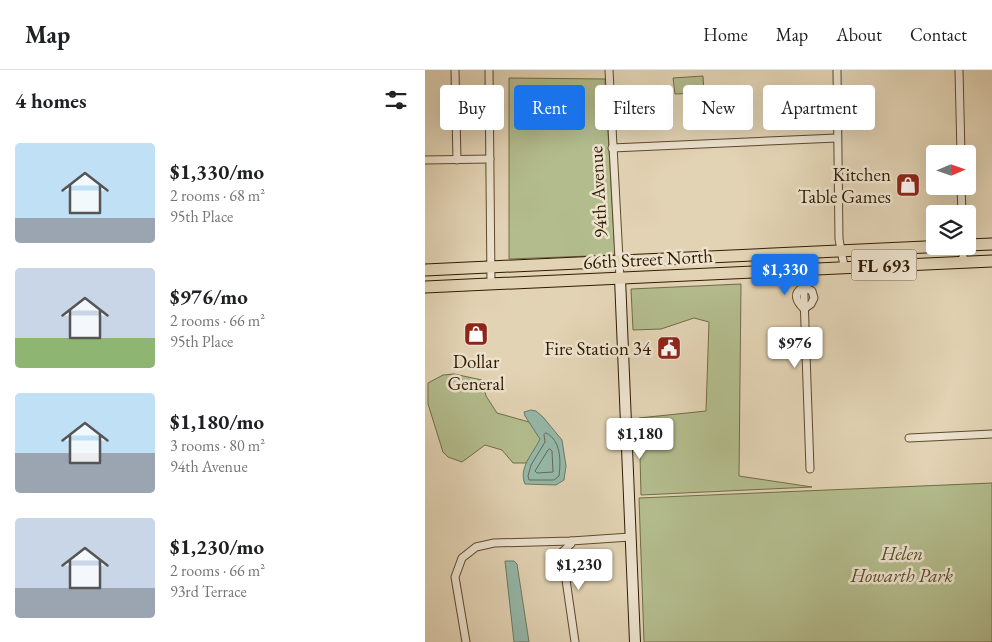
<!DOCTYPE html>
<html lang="en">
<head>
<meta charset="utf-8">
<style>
  :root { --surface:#fff; --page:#f2f2f2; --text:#202124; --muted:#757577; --line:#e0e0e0; --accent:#1a73e8 }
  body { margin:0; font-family:"EB Garamond",serif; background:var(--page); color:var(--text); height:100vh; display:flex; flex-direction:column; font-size:19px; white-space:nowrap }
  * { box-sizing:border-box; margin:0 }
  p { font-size:16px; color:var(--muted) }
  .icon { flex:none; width:28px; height:28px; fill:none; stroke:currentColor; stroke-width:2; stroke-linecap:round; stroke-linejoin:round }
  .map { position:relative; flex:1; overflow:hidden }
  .sheet { display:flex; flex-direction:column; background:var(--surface); width:425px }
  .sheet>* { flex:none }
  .top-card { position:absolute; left:15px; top:15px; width:475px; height:45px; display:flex; gap:10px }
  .needle { width:32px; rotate:88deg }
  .buttons { position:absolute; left:501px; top:75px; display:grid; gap:10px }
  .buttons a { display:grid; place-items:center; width:50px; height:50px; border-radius:5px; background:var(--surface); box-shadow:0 5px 20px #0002; font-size:25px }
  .price { position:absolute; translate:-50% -42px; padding:0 11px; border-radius:5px; background:#fff; color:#222; font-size:16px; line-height:32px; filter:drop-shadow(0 1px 2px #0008) }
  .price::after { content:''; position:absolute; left:50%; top:30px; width:15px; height:11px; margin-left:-8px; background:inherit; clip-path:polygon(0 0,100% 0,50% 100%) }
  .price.on { background:var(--accent); color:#fff }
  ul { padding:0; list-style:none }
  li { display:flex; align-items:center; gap:15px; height:125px; padding:0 15px }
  li span { display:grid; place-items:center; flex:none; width:140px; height:100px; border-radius:5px; color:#555 }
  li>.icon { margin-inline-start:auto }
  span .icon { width:60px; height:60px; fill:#fffc; stroke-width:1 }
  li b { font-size:21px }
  h2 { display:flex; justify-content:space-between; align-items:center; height:60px; padding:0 15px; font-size:21px }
  .chip { padding:0 18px; border-radius:5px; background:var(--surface); box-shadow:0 5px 20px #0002; font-size:18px; line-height:45px }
  .chip.on { background:var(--accent); color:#fff }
  header { display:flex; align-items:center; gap:30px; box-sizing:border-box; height:70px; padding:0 25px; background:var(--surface); border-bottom:1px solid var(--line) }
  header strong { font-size:24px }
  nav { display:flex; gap:28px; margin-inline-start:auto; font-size:18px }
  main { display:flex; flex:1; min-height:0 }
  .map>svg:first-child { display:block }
  .green { fill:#b3bc8d; stroke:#726c46 }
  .water { fill:#95b8a9; stroke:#6d7a65 }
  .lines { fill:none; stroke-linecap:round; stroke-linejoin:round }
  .shore { stroke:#636a54; stroke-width:1 }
  .street-casing { stroke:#5d4a2d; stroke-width:9 }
  .secondary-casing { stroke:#311c00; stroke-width:12 }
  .primary-casing { stroke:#311c00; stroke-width:13 }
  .street { stroke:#ece2ce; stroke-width:7 }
  .secondary { stroke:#ece2ce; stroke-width:10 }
  .primary { stroke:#e2d3b4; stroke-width:11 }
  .labels { text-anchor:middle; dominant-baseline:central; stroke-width:5; stroke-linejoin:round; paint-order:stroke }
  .shield { fill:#ece2ce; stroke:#69573e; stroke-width:1 }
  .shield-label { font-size:18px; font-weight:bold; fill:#311c00 }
  .poi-label { font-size:19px; fill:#311c00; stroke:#ece2ce; text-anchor:end }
  .street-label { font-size:19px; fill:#311c00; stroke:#ece2ce }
  .park-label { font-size:19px; font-style:italic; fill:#584c2a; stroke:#ece2ce }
</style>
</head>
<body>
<header>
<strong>Map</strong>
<nav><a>Home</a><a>Map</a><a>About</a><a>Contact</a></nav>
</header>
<main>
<section class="sheet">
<h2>4 homes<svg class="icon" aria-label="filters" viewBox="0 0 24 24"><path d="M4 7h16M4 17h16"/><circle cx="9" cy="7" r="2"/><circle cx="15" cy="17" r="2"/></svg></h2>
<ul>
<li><span style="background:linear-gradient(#bfe0f5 75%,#9aa5b1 0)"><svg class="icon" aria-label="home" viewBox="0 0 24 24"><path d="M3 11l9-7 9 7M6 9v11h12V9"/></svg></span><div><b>$1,330/mo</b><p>2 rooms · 68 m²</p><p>95th Place</p></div></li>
<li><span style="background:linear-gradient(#c9d6e8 70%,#8fb573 0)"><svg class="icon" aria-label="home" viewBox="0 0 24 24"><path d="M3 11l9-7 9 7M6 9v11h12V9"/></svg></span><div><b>$976/mo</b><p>2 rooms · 66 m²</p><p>95th Place</p></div></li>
<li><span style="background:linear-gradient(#bfe0f5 60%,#9aa5b1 0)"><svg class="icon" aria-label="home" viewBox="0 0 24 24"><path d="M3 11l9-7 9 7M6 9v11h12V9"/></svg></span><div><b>$1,180/mo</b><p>3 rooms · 80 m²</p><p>94th Avenue</p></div></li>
<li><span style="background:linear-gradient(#c9d6e8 70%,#9aa5b1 0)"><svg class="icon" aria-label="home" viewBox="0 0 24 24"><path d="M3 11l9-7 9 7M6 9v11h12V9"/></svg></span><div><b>$1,230/mo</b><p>2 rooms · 66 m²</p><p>93rd Terrace</p></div></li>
</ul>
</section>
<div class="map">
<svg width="567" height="572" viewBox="0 0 567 572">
  <rect width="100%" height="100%" fill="#e2d3b4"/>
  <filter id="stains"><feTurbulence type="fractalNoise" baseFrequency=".004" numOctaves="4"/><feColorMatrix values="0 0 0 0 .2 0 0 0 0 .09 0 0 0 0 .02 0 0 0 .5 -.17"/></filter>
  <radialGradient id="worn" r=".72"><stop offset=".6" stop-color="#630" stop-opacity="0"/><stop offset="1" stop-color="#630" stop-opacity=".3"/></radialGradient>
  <!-- green -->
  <g class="green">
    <path d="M278 6 279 23 250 24 248 8Z"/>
    <path d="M84 8 180 9 190 185 84 189Z"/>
    <path d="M316 214 314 406 387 417 216 425 214 348 281 341 284 252 269 248 236 259 208 260 206 219Z"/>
    <path d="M29 304 57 310 61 326 72 343 104 352 116 369 101 393H88L77 380 60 375 37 392 23 387 18 382 3 334V313L18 305Z"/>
    <path d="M567 413V572H219L214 428Z"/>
  </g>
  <!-- water -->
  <g class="water">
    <path d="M106 340 111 341 118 347 137 370 141 396 139 410 131 415 100 414C93 398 108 384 115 369L100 346 99 342Z"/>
    <path d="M80 491H89L92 494 104 572H89Z"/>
  </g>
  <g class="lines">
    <!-- shore -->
    <g class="shore">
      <path d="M121 363C136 370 136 391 134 406L129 410H104L103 406 106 395 120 372 119 365Z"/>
      <path d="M125 379 127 381 128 402 112 403 110 401 123 380Z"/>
    </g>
    <defs>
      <g id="street">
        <path d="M30 0 32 90"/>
        <path d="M64 0 66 213"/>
        <path d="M184 0 195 208"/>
        <path d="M412 0 414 169 419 196"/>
        <path d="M534 0 536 84"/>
        <path d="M187 78 412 68"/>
        <path d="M0 90 65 89"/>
        <path d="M536 116 537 144"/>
        <path d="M538 176V192"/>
        <path d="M378 198 385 399"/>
        <path d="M379 217 387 221 389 228 386 234 379 239C371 231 367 223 379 217Z"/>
        <path d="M484 368 567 364"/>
        <path d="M146 471V474L137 482 150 572"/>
        <path d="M41 572 30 507 37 488 51 477 69 473 146 471 205 467"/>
      </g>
      <path id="secondary" d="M195 208 210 572"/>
      <g id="primary">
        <path d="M542 175 567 174"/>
        <path d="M0 200 522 176"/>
        <path d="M0 217 567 191"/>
      </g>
    </defs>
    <!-- street casing -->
    <use href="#street" class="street-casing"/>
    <!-- secondary casing -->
    <use href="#secondary" class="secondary-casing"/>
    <!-- primary casing -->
    <use href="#primary" class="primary-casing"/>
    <!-- street -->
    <use href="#street" class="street"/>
    <!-- secondary -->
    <use href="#secondary" class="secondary"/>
    <!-- primary -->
    <use href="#primary" class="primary"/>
  </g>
  <!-- icons -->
  <defs>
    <symbol id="shop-square" viewBox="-11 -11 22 22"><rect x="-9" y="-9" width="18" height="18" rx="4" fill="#8f2418" stroke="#ece2ce"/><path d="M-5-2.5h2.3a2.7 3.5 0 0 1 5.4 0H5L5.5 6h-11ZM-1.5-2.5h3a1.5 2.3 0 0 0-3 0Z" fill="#fff"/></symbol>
    <symbol id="civic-square" viewBox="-11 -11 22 22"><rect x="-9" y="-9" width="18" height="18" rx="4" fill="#8f2418" stroke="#ece2ce"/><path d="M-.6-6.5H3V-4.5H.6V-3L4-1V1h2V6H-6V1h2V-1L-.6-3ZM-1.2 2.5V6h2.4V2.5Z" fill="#fff"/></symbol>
  </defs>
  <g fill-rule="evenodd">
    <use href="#shop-square" x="469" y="101" width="28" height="28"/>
    <use href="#shop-square" x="37" y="250" width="28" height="28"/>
    <use href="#civic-square" x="230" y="264" width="28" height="28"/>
  </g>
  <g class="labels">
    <!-- shield labels -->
    <rect class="shield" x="426.5" y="179.5" width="65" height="31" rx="4"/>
    <g class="shield-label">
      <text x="459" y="195">FL 693</text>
    </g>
    <!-- poi labels -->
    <g class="poi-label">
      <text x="466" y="104">Kitchen<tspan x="466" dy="22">Table Games</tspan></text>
      <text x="226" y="278">Fire Station 34</text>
      <text x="51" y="291" text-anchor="middle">Dollar<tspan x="51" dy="22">General</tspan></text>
    </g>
    <!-- street labels -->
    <g class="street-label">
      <text transform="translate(173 122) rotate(-93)">94th Avenue</text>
      <text transform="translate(223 189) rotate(-3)">66th Street North</text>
    </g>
    <!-- park labels -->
    <g class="park-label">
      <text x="477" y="483">Helen<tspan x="477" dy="22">Howarth Park</tspan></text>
    </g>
  </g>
  <rect width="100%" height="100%" filter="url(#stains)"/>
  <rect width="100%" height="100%" fill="url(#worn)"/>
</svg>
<div class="buttons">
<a><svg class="needle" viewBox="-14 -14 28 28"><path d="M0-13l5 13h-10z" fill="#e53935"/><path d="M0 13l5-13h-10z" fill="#757577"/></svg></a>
<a><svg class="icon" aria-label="layers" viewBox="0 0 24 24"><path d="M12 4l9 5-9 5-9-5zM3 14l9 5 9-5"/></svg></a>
</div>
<b class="price on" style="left:360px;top:226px">$1,330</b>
<b class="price" style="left:370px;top:299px">$976</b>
<b class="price" style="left:215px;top:390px">$1,180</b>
<b class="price" style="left:154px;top:521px">$1,230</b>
<div class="top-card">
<a class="chip">Buy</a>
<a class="chip on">Rent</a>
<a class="chip">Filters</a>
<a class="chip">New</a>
<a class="chip">Apartment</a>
</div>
</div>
</main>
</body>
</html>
